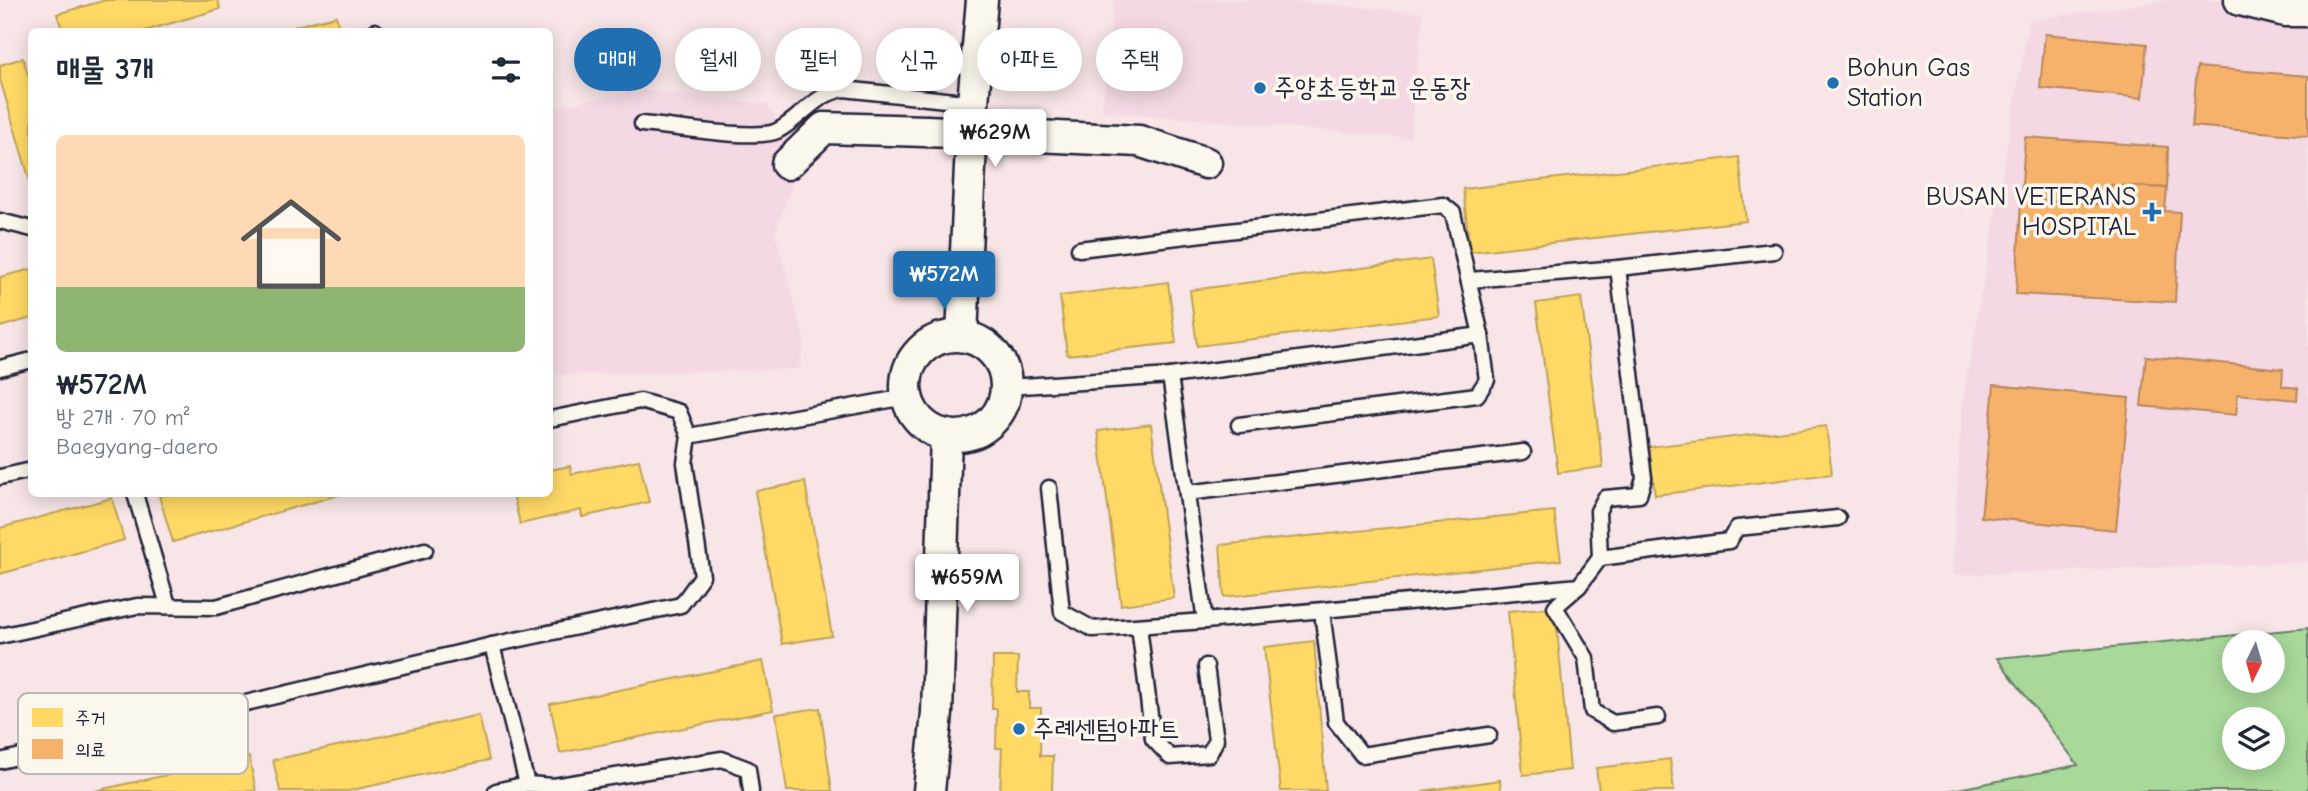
<!DOCTYPE html>
<html lang="ko">
<head>
<meta charset="utf-8">
<style>
  :root { --surface:#fff; --page:#f2f2f3; --text:#1f2937; --muted:#747a83; --accent:#1f6fb2 }
  body { margin:0; font-family:"Comic Neue","Poor Story",sans-serif; background:var(--page); color:var(--text); height:100vh; display:flex; flex-direction:column; font-size:26px; white-space:nowrap }
  * { box-sizing:border-box; margin:0 }
  p { font-size:23px; color:var(--muted) }
  .icon { flex:none; width:38px; height:38px; fill:none; stroke:currentColor; stroke-width:2; stroke-linecap:round; stroke-linejoin:round }
  .map { position:relative; flex:1; overflow:hidden }
  .sheet { position:absolute; left:28px; top:28px; width:525px; height:469px; display:flex; flex-direction:column; background:var(--surface); border-radius:10px; box-shadow:0 4px 18px #0003 }
  .sheet>* { flex:none }
  .hud { position:absolute; left:574px; top:28px; width:665px; height:63px; display:flex; gap:14px }
  .needle { width:46px; rotate:185deg }
  .buttons { position:absolute; left:2222px; top:630px; display:grid; gap:14px }
  .buttons a { display:grid; place-items:center; width:63px; height:63px; border-radius:50%; background:var(--surface); box-shadow:0 4px 18px #0003; font-size:35px }
  .price { position:absolute; translate:-50% -60px; padding:0 16px; border-radius:7px; background:#fff; color:#222; font-size:23px; line-height:46px; filter:drop-shadow(0 2px 4px #0008) }
  .price::after { content:''; position:absolute; left:50%; top:42px; width:21px; height:16px; margin-left:-10px; background:inherit; clip-path:polygon(0 0,100% 0,50% 100%) }
  .price.selected { background:var(--accent); color:#fff }
  ul { padding:0; list-style:none }
  li { display:grid; align-content:center; gap:14px; height:371px; padding:0 28px }
  li span { display:grid; place-items:center; height:217px; border-radius:10px; color:#555 }
  li>.icon { margin-inline-start:auto }
  span .icon { width:126px; height:126px; fill:#fffc; stroke-width:1 }
  li b { font-size:30px }
  h2 { display:flex; justify-content:space-between; align-items:center; height:84px; padding:0 28px; font-size:30px }
  .pill { padding:0 24px; border-radius:32px; background:var(--surface); box-shadow:0 4px 18px #0003; font-size:24px; line-height:63px }
  .pill.selected { background:var(--accent); color:#fff }
  .map>svg:first-child { display:block }
  .built { fill:#f4d9e4 }
  .green { fill:#a8d999; stroke:#657e6a; stroke-width:2; fill-rule:evenodd }
  .homes { fill:#ffd966; stroke:#bda259; stroke-width:2 }
  .health { fill:#f6b26b; stroke:#b6875d; stroke-width:2 }
  .lines { fill:none; stroke-linecap:round; stroke-linejoin:round }
  .lane-casing { stroke:#22223b; stroke-width:19 }
  .street-casing { stroke:#22223b; stroke-width:35 }
  .lane { stroke:#fbf7ec; stroke-width:14 }
  .street { stroke:#fbf7ec; stroke-width:30 }
  .street-bridge-casing { stroke:#22223b; stroke-width:35; stroke-linecap:butt }
  .street-bridge { stroke:#fbf7ec; stroke-width:30 }
  .poi-dot { fill:#1f6fb2; stroke:#fbf7ec; stroke-width:2.5 }
  .labels { text-anchor:middle; dominant-baseline:central; stroke-width:7; stroke-linejoin:round; paint-order:stroke }
  .poi-label { font-size:26px; fill:#22223b; stroke:#fbf7ec; text-anchor:start }
  .key { fill:#fbf7ec; stroke:#bab7b7; stroke-width:2 }
  .key-label { font-size:19px; fill:#22223b }
</style>
</head>
<body>
<div class="map">
<svg width="2308" height="791" viewBox="0 0 2308 791">
  <rect width="100%" height="100%" fill="#f7e5e7"/>
  <filter id="ink" filterUnits="userSpaceOnUse"><feTurbulence type="fractalNoise" baseFrequency=".0143" numOctaves="2"/><feDisplacementMap in="SourceGraphic" scale="14" xChannelSelector="R" yChannelSelector="G"/><feConvolveMatrix kernelMatrix="1 2 1 2 8 2 1 2 1" color-interpolation-filters="sRGB"/></filter>
  <g filter="url(#ink)">
    <!-- built -->
    <g class="built">
      <path d="M1114 0H1278L1423 13 1410 138 1102 111Z"/>
      <path d="M2170 0H2308V562L1952 575 1962 405 2029 20Z"/>
      <path d="M639 90 766 104 801 161 775 232 804 340 799 369 550 375V108Z"/>
    </g>
    <!-- green -->
    <path class="green" d="M2308 628V791H1948L2078 765 1997 658ZM2235 642H2273V681H2235ZM2235 719H2273V758H2235Z"/>
    <!-- homes -->
    <g class="homes">
      <path d="M106 0H218L220 9 141 32H63L57 14Z"/>
      <path d="M336 16 340 32H296L295 26Z"/>
      <path d="M23 58 32 88V188L0 79V65Z"/>
      <path d="M1739 157 1746 221 1470 252 1463 189Z"/>
      <path d="M1431 259 1439 316 1197 346 1190 290Z"/>
      <path d="M32 269V318L0 327V277Z"/>
      <path d="M1168 282 1176 343 1067 355 1060 296Z"/>
      <path d="M1581 297 1603 467 1558 473 1536 303Z"/>
      <path d="M1151 424 1174 598 1121 605 1098 431Z"/>
      <path d="M1826 426 1832 474 1655 495 1649 447Z"/>
      <path d="M639 460 649 502 582 517 581 510 520 524 513 494H550V470L570 466 572 474Z"/>
      <path d="M805 482 832 636 782 644 755 491Z"/>
      <path d="M168 494H342L173 542 159 496Z"/>
      <path d="M112 498 124 540 0 574V528Z"/>
      <path d="M1554 511 1561 560 1224 597 1220 545Z"/>
      <path d="M1555 607 1570 770 1523 775 1508 611Z"/>
      <path d="M1314 641 1326 791H1281L1264 647Z"/>
      <path d="M993 657H1018L1017 692H1029V708H1041L1040 756H1053L1052 791H1000L1002 748H996L997 709H992Z"/>
      <path d="M763 661 773 710 560 753 550 704Z"/>
      <path d="M820 708 832 791H787L776 714Z"/>
      <path d="M479 715 489 760 348 791H280L273 760Z"/>
      <path d="M249 757 256 791H94Z"/>
      <path d="M1670 759 1674 791H1599L1596 768Z"/>
      <path d="M1500 780 1501 791H1422Z"/>
    </g>
    <!-- health -->
    <g class="health">
      <path d="M2045 34 2147 44 2142 98 2040 88Z"/>
      <path d="M2197 67 2308 76V136L2192 126Z"/>
      <path d="M2025 137 2168 147 2167 188 2109 185 2108 205 2021 199Z"/>
      <path d="M2109 185 2167 188 2165 211 2180 212 2175 302 2016 294 2021 199 2108 205Z"/>
      <path d="M2146 356 2283 369 2282 386 2298 388 2297 400 2238 394 2236 415 2141 406Z"/>
      <path d="M1994 385 2129 398 2116 530 1981 517Z"/>
    </g>
    <g class="lines">
      <defs>
        <g id="lane">
          <path d="M375 31V32"/>
          <path d="M642 124C668 126 757 141 777 131 802 118 814 94 844 89L973 103"/>
          <path d="M0 221 32 229"/>
          <path d="M1079 249 1443 205 1453 213 1481 335"/>
          <path d="M1470 280 1618 268 1774 251"/>
          <path d="M0 368 32 360"/>
          <path d="M1007 387 1170 376 1481 335 1487 380 1477 395 1239 425"/>
          <path d="M550 419 640 401 679 412 689 436"/>
          <path d="M0 477 32 470"/>
          <path d="M1049 488 1062 612 1093 629 1205 621 1170 376"/>
          <path d="M1187 493 1523 452"/>
          <path d="M135 494 168 605"/>
          <path d="M1600 558 1598 511 1605 498 1639 495 1644 478 1618 268"/>
          <path d="M1579 586 1555 607 1586 658 1592 711 1613 723 1658 717"/>
          <path d="M1322 611 1336 722 1362 755 1489 735"/>
          <path d="M1205 621 1579 586 1600 558 1729 541 1737 528 1838 518"/>
          <path d="M1139 626 1153 739 1170 757 1209 754 1216 740 1206 666"/>
          <path d="M0 636 137 606 216 607 425 550"/>
          <path d="M492 645 527 784"/>
          <path d="M0 761 492 645 681 605 702 576 685 463 689 436 906 397"/>
          <path d="M496 791 527 784 553 786 722 759 748 769 751 791"/>
        </g>
        <g id="street">
          <path d="M2240 0 2285 11H2308"/>
          <path d="M1016 135 1139 141 1206 163"/>
          <path d="M787 164 824 128 926 131"/>
          <circle cx="956" cy="386" r="50"/>
          <path d="M962 336 973 103 982 0"/>
          <path d="M929 791 937 713 946 435"/>
        </g>
      </defs>
      <!-- lane casing -->
      <use href="#lane" class="lane-casing"/>
      <!-- street casing -->
      <use href="#street" class="street-casing"/>
      <!-- lane -->
      <use href="#lane" class="lane"/>
      <!-- street -->
      <use href="#street" class="street"/>
      <defs>
        <path id="street-bridge" d="M926 131 1016 135"/>
      </defs>
      <!-- street-bridge casing -->
      <use href="#street-bridge" class="street-bridge-casing"/>
      <!-- street-bridge -->
      <use href="#street-bridge" class="street-bridge"/>
    </g>
  </g>
  <!-- markers -->
  <g class="poi-dot">
    <circle cx="1833" cy="83" r="7"/>
    <circle cx="1260" cy="88" r="7"/>
    <path d="M2148.5 201.5h7v7h7v7h-7v7h-7v-7h-7v-7h7z"/>
    <circle cx="1019" cy="729" r="7"/>
  </g>
  <g class="labels">
    <!-- poi labels -->
    <g class="poi-label">
      <text x="1847" y="68">Bohun Gas<tspan x="1847" dy="30">Station</tspan></text>
      <text x="1274" y="88">주양초등학교 운동장</text>
      <text x="2136" y="197" text-anchor="end">BUSAN VETERANS<tspan x="2136" dy="30">HOSPITAL</tspan></text>
      <text x="1033" y="729">주례센텀아파트</text>
    </g>
  </g>
  <!-- legend -->
  <rect x="18" y="693" width="230" height="81" rx="10" class="key"/>
  <rect x="32" y="708" width="31" height="19" fill="#ffd966"/>
  <rect x="32" y="739" width="31" height="20" fill="#f6b26b"/>
  <g class="key-label">
    <text x="75" y="724">주거</text>
    <text x="75" y="756">의료</text>
  </g>
</svg>
<div class="buttons">
<a><svg class="needle" viewBox="-14 -14 28 28"><path d="M0-13l5 13h-10z" fill="#e53935"/><path d="M0 13l5-13h-10z" fill="#747a83"/></svg></a>
<a><svg class="icon" aria-label="layers" viewBox="0 0 24 24"><path d="M12 4l9 5-9 5-9-5zM3 14l9 5 9-5"/></svg></a>
</div>
<b class="price" style="left:995px;top:169px">₩629M</b>
<b class="price selected" style="left:944px;top:311px">₩572M</b>
<b class="price" style="left:967px;top:614px">₩659M</b>
<div class="hud">
<a class="pill selected">매매</a>
<a class="pill">월세</a>
<a class="pill">필터</a>
<a class="pill">신규</a>
<a class="pill">아파트</a>
<a class="pill">주택</a>
</div>
<section class="sheet">
<h2>매물 3개<svg class="icon" aria-label="filters" viewBox="0 0 24 24"><path d="M4 7h16M4 17h16"/><circle cx="9" cy="7" r="2"/><circle cx="15" cy="17" r="2"/></svg></h2>
<ul>
<li><span style="background:linear-gradient(#ffd9b3 70%,#8fb573 0)"><svg class="icon" aria-label="home" viewBox="0 0 24 24"><path d="M3 11l9-7 9 7M6 9v11h12V9"/></svg></span><div><b>₩572M</b><p>방 2개 · 70 m²</p><p>Baegyang-daero</p></div></li>
</ul>
</section>
</div>
</body>
</html>
